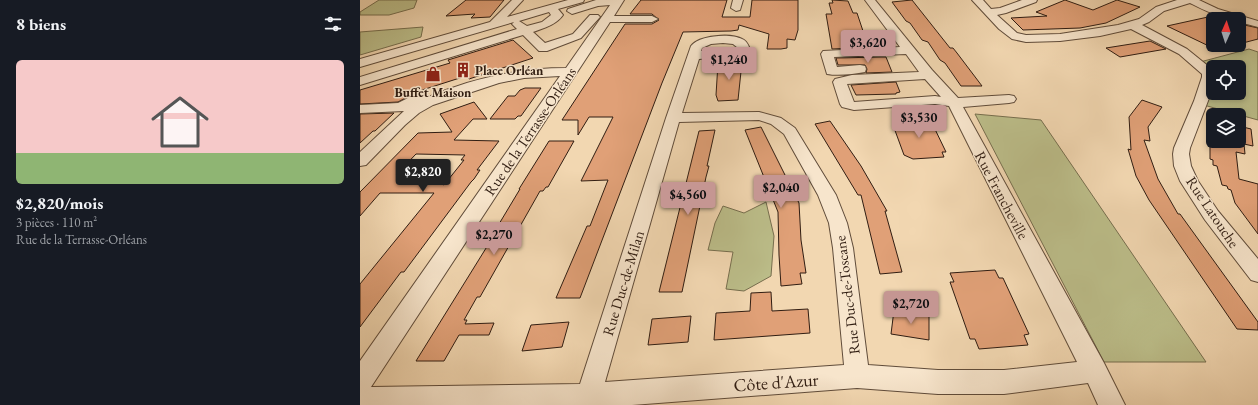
<!DOCTYPE html>
<html lang="fr">
<head>
<meta charset="utf-8">
<style>
  :root { --surface:#171b24; --page:#242831; --text:#f1f3f6; --muted:#9ea1a6; --line:#363941; --accent:#c59692 }
  body { margin:0; font-family:"EB Garamond",serif; background:var(--page); color:var(--text); height:100vh; display:flex; flex-direction:column; font-size:15px; white-space:nowrap }
  * { box-sizing:border-box; margin:0 }
  p { font-size:13px; color:var(--muted) }
  .icon { flex:none; width:22px; height:22px; fill:none; stroke:currentColor; stroke-width:2; stroke-linecap:round; stroke-linejoin:round }
  .map { position:relative; flex:1; overflow:hidden }
  .panel { display:flex; flex-direction:column; background:var(--surface); width:360px }
  .panel>* { flex:none }
  .needle { width:26px; rotate:3deg }
  .fabs { position:absolute; left:846px; top:12px; display:grid; gap:8px }
  .fabs a { display:grid; place-items:center; width:40px; height:40px; border-radius:6px; background:var(--surface); box-shadow:0 2px 6px #0003; font-size:20px }
  .price { position:absolute; translate:-50% -34px; padding:0 9px; border-radius:4px; background:var(--accent); color:#111; font-size:13px; line-height:26px; filter:drop-shadow(0 1px 2px #0008) }
  .price::after { content:''; position:absolute; left:50%; top:24px; width:12px; height:9px; margin-left:-6px; background:inherit; clip-path:polygon(0 0,100% 0,50% 100%) }
  .price.current { background:#222; color:#fff }
  ul { padding:0; list-style:none }
  li { display:grid; align-content:center; gap:8px; height:212px; padding:0 16px }
  li+li { border-top:1px solid var(--line) }
  li span { display:grid; place-items:center; height:124px; border-radius:6px; color:#555 }
  li>.icon { margin-inline-start:auto }
  span .icon { width:72px; height:72px; fill:#fffc; stroke-width:1 }
  li b { font-size:17px }
  h2 { display:flex; justify-content:space-between; align-items:center; height:48px; padding:0 16px; font-size:17px }
  main { display:flex; flex:1; min-height:0 }
  .map>svg:first-child { display:block }
  .green { fill:#bcbe8a; stroke:#766e4e; fill-rule:evenodd }
  .building { fill:#e0a077; stroke:#301d12; fill-rule:evenodd }
  .lines { fill:none; stroke-linecap:round; stroke-linejoin:round }
  .minor-casing { stroke:#604c3a; stroke-width:2 }
  .minor { fill:#f7e5cc; fill-rule:evenodd }
  .labels { text-anchor:middle; dominant-baseline:central; stroke-width:3; stroke-linejoin:round; paint-order:stroke }
  .far-poi-label { font-size:13px; font-weight:bold; fill:#301d12; stroke:#f7e5cc; text-anchor:start }
  .street-label { font-size:15px; fill:#301d12; stroke:#f7e5cc }
  .near-street-label { font-size:18px; fill:#301d12; stroke:#f7e5cc }
</style>
</head>
<body>
<main>
<section class="panel">
<h2>8 biens<svg class="icon" aria-label="filters" viewBox="0 0 24 24"><path d="M4 7h16M4 17h16"/><circle cx="9" cy="7" r="2"/><circle cx="15" cy="17" r="2"/></svg></h2>
<ul>
<li><span style="background:linear-gradient(#f6c9c9 75%,#8fb573 0)"><svg class="icon" aria-label="home" viewBox="0 0 24 24"><path d="M3 11l9-7 9 7M6 9v11h12V9"/></svg></span><div><b>$2,820/mois</b><p>3 pièces · 110 m²</p><p>Rue de la Terrasse-Orléans</p></div></li>
</ul>
</section>
<div class="map">
<svg width="898" height="405" viewBox="0 0 898 405">
  <rect width="100%" height="100%" fill="#f2d7b1"/>
  <filter id="stains"><feTurbulence type="fractalNoise" baseFrequency=".005" numOctaves="4"/><feColorMatrix values="0 0 0 0 .2 0 0 0 0 .09 0 0 0 0 .02 0 0 0 .5 -.17"/></filter>
  <radialGradient id="worn" r=".72"><stop offset=".6" stop-color="#630" stop-opacity="0"/><stop offset="1" stop-color="#630" stop-opacity=".3"/></radialGradient>
  <!-- green -->
  <g class="green">
    <path d="M19 0H57L54 8 29 15H0V12Z"/>
    <path d="M63 27 61 37 0 55V32Z"/>
    <path d="M889 49 898 52V120L840 104 847 83 840 62ZM853 67H879V93H853Z"/>
    <path d="M615 114 681 120 846 362H744Z"/>
    <path d="M406 202 414 236 411 276 384 291 366 289 373 252 348 250 355 223 363 206 384 213Z"/>
  </g>
  <!-- building -->
  <g class="building">
    <path d="M106 0H144L130 17 111 18 115 14 86 16Z"/>
    <path d="M281 0H367L362 17H390L392 0H438V30L435 40 427 39V48L421 49H407L409 34 379 25 378 30 371 31 323 32 302 83 220 298H196L227 226H230L248 180 221 181 253 117H229L218 135V120H202L265 24H292L299 20 292 14H270Z"/>
    <path d="M472 0 488 1 493 13H497L504 34H510L515 47 472 49 466 14H472L469 3H473Z"/>
    <path d="M552 0 590 48H593L597 53 622 86H601L585 63 580 60 568 42 562 40 550 23 546 21 532 2Z"/>
    <path d="M705 0 733 10 757 0 780 7 746 23 720 28 663 30 651 18 687 16 676 12Z"/>
    <path d="M848 17 853 19V48L807 26Z"/>
    <path d="M880 24 898 28V39L879 44Z"/>
    <path d="M153 40 173 58 109 79 106 76 59 91 38 102 0 104V90L90 63 88 60Z"/>
    <path d="M790 41 806 49 760 57 746 48Z"/>
    <path d="M521 57H526L532 72 506 73 507 69 505 65H478L476 58Z"/>
    <path d="M382 62 378 100 358 101 356 95 358 63Z"/>
    <path d="M536 82 540 92 536 93V94L496 95 491 85Z"/>
    <path d="M165 88H181L161 116H158L155 119H130L148 96H155L160 90Z"/>
    <path d="M782 100 802 107 788 127 790 141 784 140 798 179 818 214H820L898 322V330L877 329 789 200 776 176 768 149 771 150 769 117Z"/>
    <path d="M114 102 127 119H113L94 140 139 141 117 170H120L114 179 111 182 44 272H41L0 327V284L74 193H20L0 216V192L58 133 92 132 80 114ZM56 154 105 155 101 160H104L84 185 69 176 36 175Z"/>
    <path d="M34 113 15 131H13L0 143V114Z"/>
    <path d="M567 119 569 123H572L586 152H582L584 157 553 159 544 155 533 125H536L535 120Z"/>
    <path d="M470 121 501 166 527 211H525L542 272 520 274 501 195H498L455 124Z"/>
    <path d="M879 126 891 129 893 146 884 144 885 154 876 152 879 179 898 184V234L875 203 871 190 868 189 867 186 862 185 857 166 853 165V160L850 159V141H879Z"/>
    <path d="M401 127 439 203 441 240 446 273H440L442 284 421 286 419 255 418 212 385 130Z"/>
    <path d="M355 130 347 166H349L346 177 322 292H299L339 131Z"/>
    <path d="M189 141H214L188 187H186L183 191H180L120 297H117L104 320H107L105 324 134 323 129 335H99L84 361H56L141 224H139L160 189H159Z"/>
    <path d="M635 270 639 278H643L669 334 664 335 668 345 619 349 615 339H610L590 282H594L590 273Z"/>
    <path d="M411 292 412 311 448 309 450 333 354 340 356 313 390 311 391 293Z"/>
    <path d="M534 310 569 316V340L531 334Z"/>
    <path d="M331 316 328 342 288 345 292 319Z"/>
    <path d="M209 322 202 347 162 351 171 325Z"/>
  </g>
  <g class="lines">
    <defs>
      <g id="minor">
        <path d="M152 0H163L147 17 208 0H224L223 2 198 9 203 15C196 25 184 28 173 32L185 43 213 34 230 15H238L240 17 221 38 187 51H179L163 35 0 85V77L157 29 152 24 154 22 0 67V59L130 22ZM189 12 191 15 182 22 167 26 159 21Z"/>
        <path d="M236 0H264L254 16H292L298 19 292 22H250L11 387 220 384 306 118 331 46C339 35 371 33 382 39 387 41 388 45 390 49 381 63 354 58 339 59L322 113 399 112 421 118 435 128 476 195 487 223 493 248 508 365 578 370H644L717 362 589 106 575 104 494 110 482 107 480 104 473 82 475 79 492 75 559 72 546 54 474 57 477 67 500 65 505 66 506 69 505 72C494 74 478 76 467 74L461 54 463 51 540 47 505 0H515L572 70 598 98 649 95 654 96 656 99 654 102 649 103 603 107 744 363 765 405H738L728 383 644 394H578L497 388 272 405H0V361L200 76 164 78 139 83 73 105 59 113 45 125 6 165 0 166V152L44 111 0 113V105L38 103 60 92 65 93 67 96 66 98C111 79 157 68 206 68L250 5 238 6 212 14 207 11 208 9ZM363 43 373 44 378 48 373 50 341 51 342 48 351 44ZM565 79 581 97 575 96 494 102 487 84ZM399 120 411 124 424 134 458 195 469 223 473 248 484 365 245 382 319 122Z"/>
        <path d="M373 0H383L380 10 376 11 371 8Z"/>
        <path d="M612 0H623L631 9 640 8 662 0H677L676 2 646 13 637 15 657 33 666 35 700 34 758 25 779 19 796 7 817 0H839L858 9 898 21V27L879 22V19C861 19 846 11 830 3L804 11 789 22 782 25 827 49 853 70V86L851 93 830 148 829 154 831 166 838 181 858 211 898 259V282L891 280 845 220 820 181 814 166 813 154 814 148 834 101 842 77V74L819 54 771 29 740 36 700 41 666 42 652 39 639 29Z"/>
      </g>
    </defs>
    <!-- minor casing -->
    <use href="#minor" class="minor-casing"/>
    <!-- minor -->
    <use href="#minor" class="minor"/>
  </g>
  <!-- icons -->
  <defs>
    <symbol id="building-bare" viewBox="-9 -9 18 18"><path d="M-4-6H4V6H1V3H-1V6H-4ZM-2.5-4.3h1.7v1.8h-1.7ZM.8-4.3h1.7v1.8H.8ZM-2.5-1h1.7V.8h-1.7ZM.8-1h1.7V.8H.8Z" fill="#8f2418" stroke="#f7e5cc" stroke-width="2.5" paint-order="stroke"/></symbol>
    <symbol id="shop-bare" viewBox="-9 -9 18 18"><path d="M-5-2.5h2.3a2.7 3.5 0 0 1 5.4 0H5L5.5 6h-11ZM-1.5-2.5h3a1.5 2.3 0 0 0-3 0Z" fill="#8f2418" stroke="#f7e5cc" stroke-width="2.5" paint-order="stroke"/></symbol>
  </defs>
  <g fill-rule="evenodd">
    <use href="#building-bare" x="92" y="59" width="22" height="22"/>
    <use href="#shop-bare" x="62" y="63" width="22" height="22"/>
  </g>
  <g class="labels">
    <!-- far-poi labels -->
    <g class="far-poi-label">
      <text x="115" y="70">Place Orléan</text>
      <text x="73" y="92" text-anchor="middle">Buffet Maison</text>
    </g>
    <!-- street labels -->
    <g class="street-label">
      <text transform="translate(170 131) rotate(-56)">Rue de la Terrasse-Orléans</text>
      <text transform="translate(642 195) rotate(62)">Rue Francheville</text>
      <text transform="translate(853 212) rotate(56)">Rue Latouche</text>
      <text transform="translate(263 283) rotate(-73)">Rue Duc-de-Milan</text>
      <text transform="translate(487 295) rotate(-97)">Rue Duc-de-Toscane</text>
    </g>
    <!-- near-street labels -->
    <g class="near-street-label">
      <text transform="translate(416 382) rotate(-4)">Côte d'Azur</text>
    </g>
  </g>
  <rect width="100%" height="100%" filter="url(#stains)"/>
  <rect width="100%" height="100%" fill="url(#worn)"/>
</svg>
<div class="fabs">
<a><svg class="needle" viewBox="-14 -14 28 28"><path d="M0-13l5 13h-10z" fill="#e53935"/><path d="M0 13l5-13h-10z" fill="#9ea1a6"/></svg></a>
<a><svg class="icon" aria-label="locate" viewBox="0 0 24 24"><circle cx="12" cy="12" r="6"/><path d="M12 2v4M12 18v4M2 12h4M18 12h4"/></svg></a>
<a><svg class="icon" aria-label="layers" viewBox="0 0 24 24"><path d="M12 4l9 5-9 5-9-5zM3 14l9 5 9-5"/></svg></a>
</div>
<b class="price" style="left:508px;top:64px">$3,620</b>
<b class="price" style="left:369px;top:81px">$1,240</b>
<b class="price" style="left:559px;top:139px">$3,530</b>
<b class="price current" style="left:63px;top:193px">$2,820</b>
<b class="price" style="left:421px;top:209px">$2,040</b>
<b class="price" style="left:328px;top:216px">$4,560</b>
<b class="price" style="left:134px;top:256px">$2,270</b>
<b class="price" style="left:551px;top:325px">$2,720</b>
</div>
</main>
</body>
</html>
